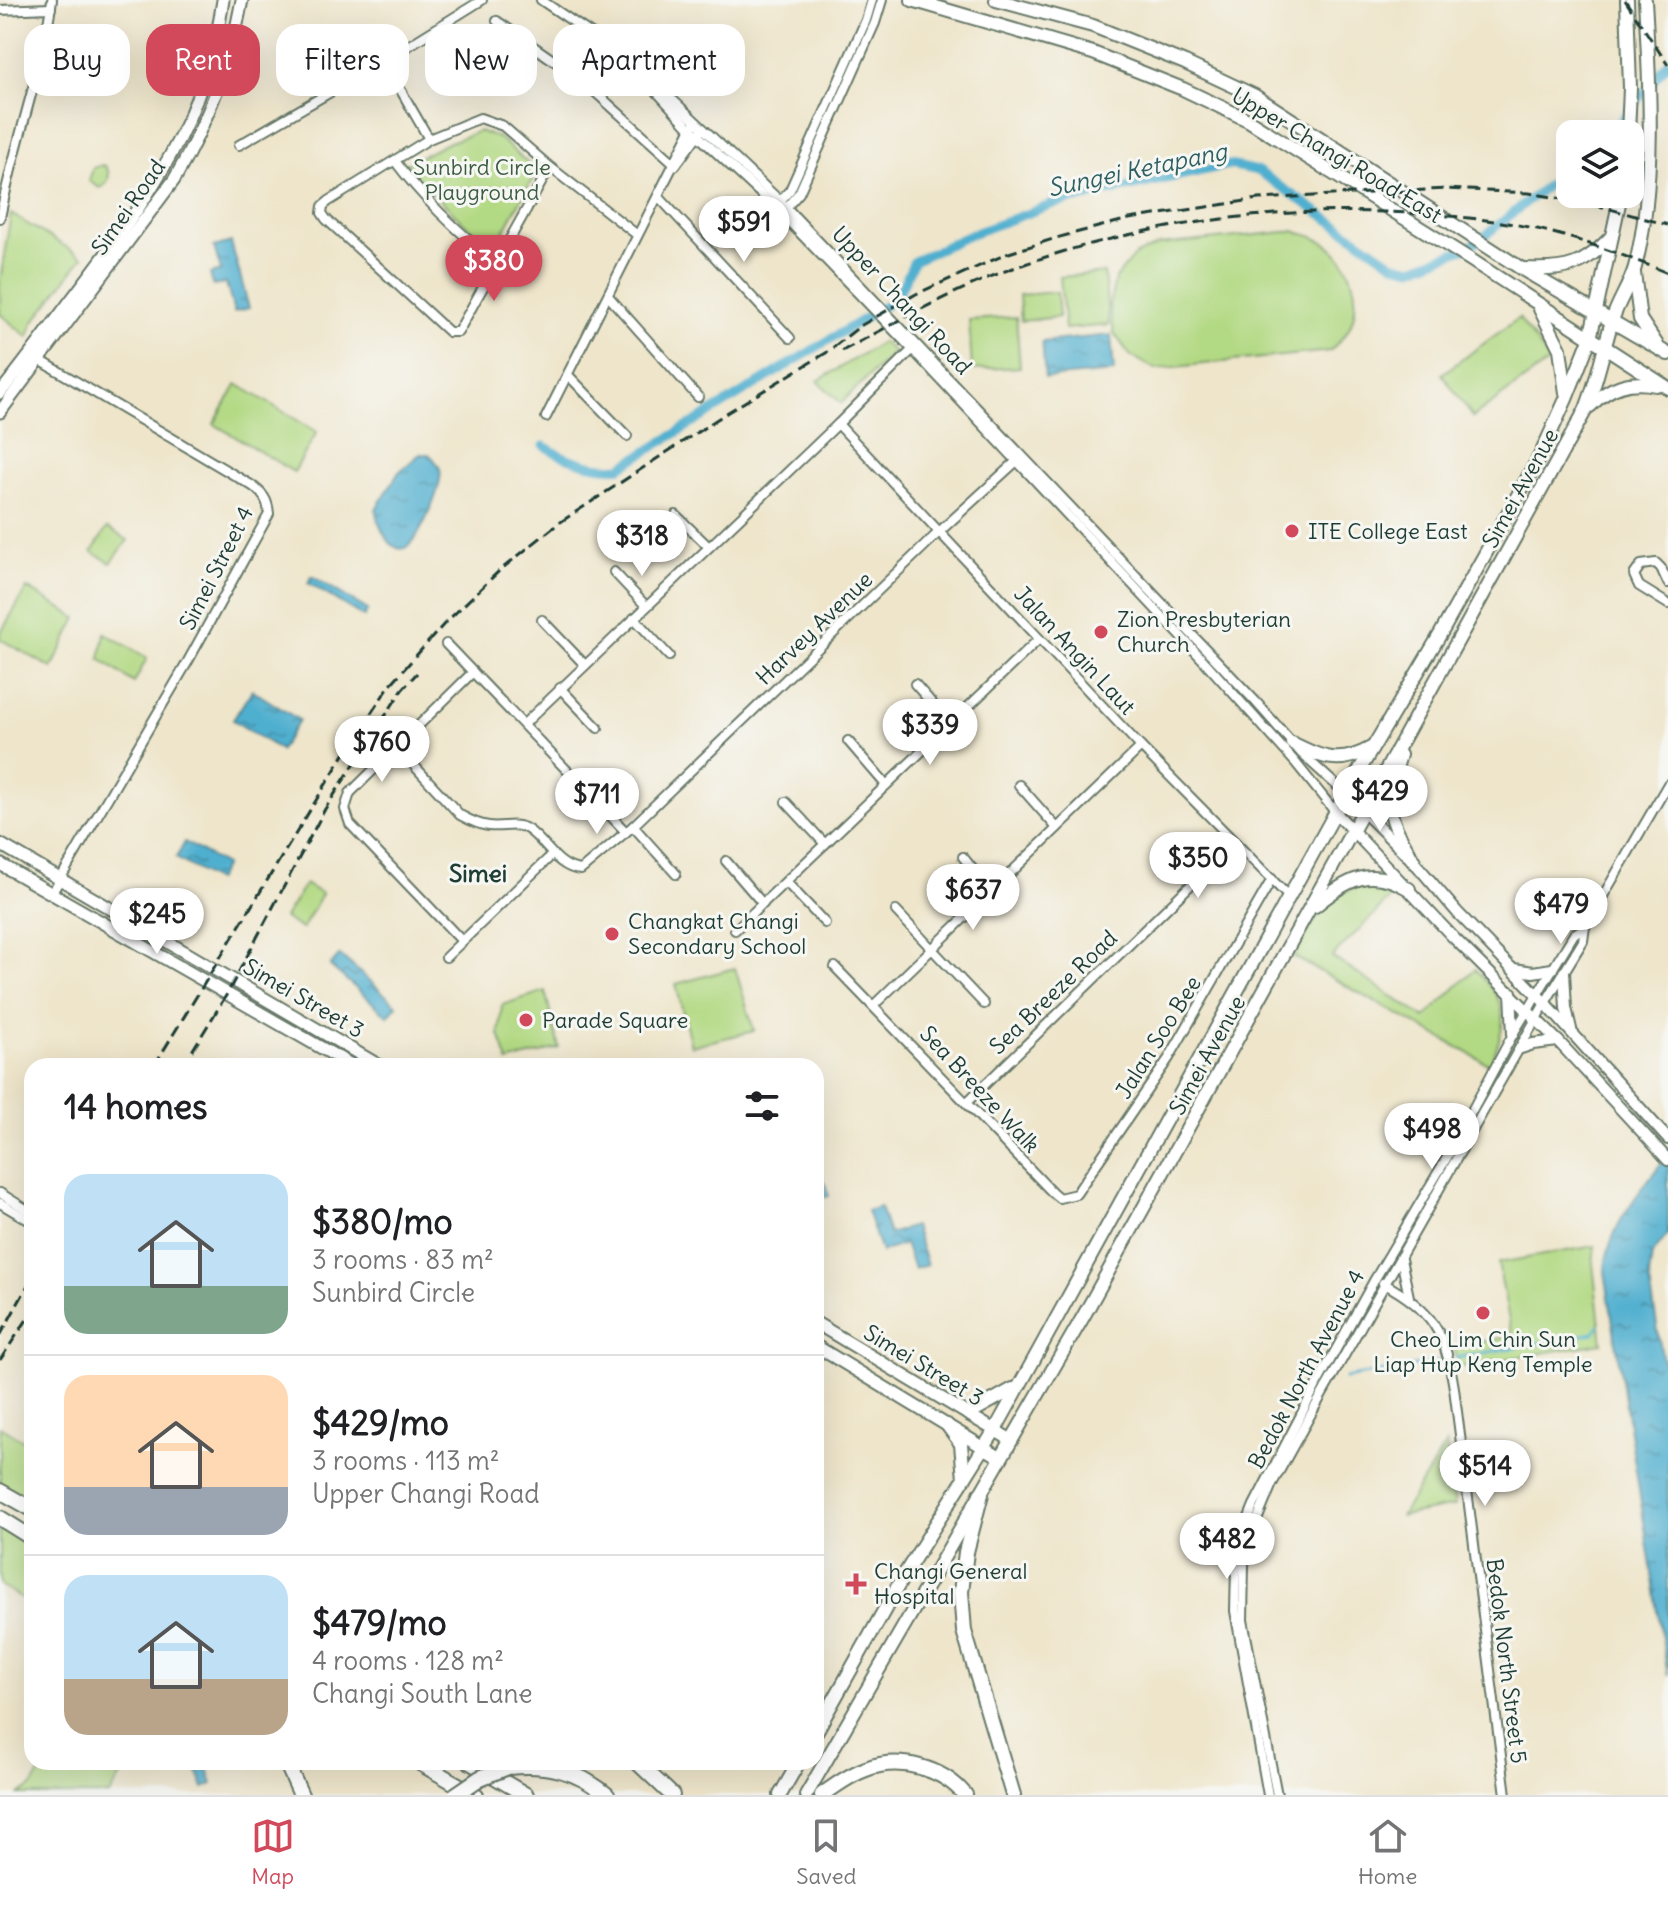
<!DOCTYPE html>
<html lang="en">
<head>
<meta charset="utf-8">
<style>
  :root { --surface:#fff; --page:#f2f2f2; --text:#202124; --muted:#757577; --line:#e0e0e0; --accent:#d1495b }
  body { margin:0; font-family:Delius,sans-serif; background:var(--page); color:var(--text); height:100vh; display:flex; flex-direction:column; font-size:30px; white-space:nowrap }
  * { box-sizing:border-box; margin:0 }
  p { font-size:26px; color:var(--muted) }
  .icon { flex:none; width:44px; height:44px; fill:none; stroke:currentColor; stroke-width:2; stroke-linecap:round; stroke-linejoin:round }
  .map { position:relative; flex:1; overflow:hidden }
  .panel { position:absolute; left:24px; top:1058px; width:800px; height:712px; display:flex; flex-direction:column; background:var(--surface); border-radius:24px; box-shadow:0 8px 32px #0002 }
  .panel>* { flex:none }
  .hud { position:absolute; left:24px; top:24px; width:800px; height:72px; display:flex; gap:16px }
  .buttons { position:absolute; left:1556px; top:120px; display:grid; gap:16px }
  .buttons a { display:grid; place-items:center; width:88px; height:88px; border-radius:16px; background:var(--surface); box-shadow:0 8px 32px #0002; font-size:40px }
  .price { position:absolute; translate:-50% -68px; padding:0 18px; border-radius:28px; background:#fff; color:#222; font-size:26px; line-height:52px; filter:drop-shadow(0 2px 4px #0008) }
  .price::after { content:''; position:absolute; left:50%; top:48px; width:24px; height:18px; margin-left:-12px; background:inherit; clip-path:polygon(0 0,100% 0,50% 100%) }
  .price.on { background:var(--accent); color:#fff }
  ul { padding:0; list-style:none }
  li { display:flex; align-items:center; gap:24px; height:200px; padding:0 40px }
  li+li { border-top:2px solid var(--line) }
  li span { display:grid; place-items:center; flex:none; width:224px; height:160px; border-radius:24px; color:#555 }
  li>.icon { margin-inline-start:auto }
  span .icon { width:96px; height:96px; fill:#fffc; stroke-width:1 }
  li b { font-size:34px }
  h2 { display:flex; justify-content:space-between; align-items:center; height:96px; padding:0 40px; font-size:34px }
  .tag { padding:0 28px; border-radius:24px; background:var(--surface); box-shadow:0 8px 32px #0002; font-size:28px; line-height:72px }
  .tag.on { background:var(--accent); color:#fff }
  .tab-bar { display:flex; justify-content:space-around; align-items:center; height:112px; border-top:2px solid var(--line); background:var(--surface); font-size:22px; color:var(--muted) }
  .tab-bar a { display:grid; justify-items:center; gap:4px }
  .tab-bar .on { color:var(--accent) }
  .map>svg:first-child { display:block }
  .green { fill:#b2d983; stroke:#688b5c; stroke-width:2 }
  .water { fill:url(#water-ripples); stroke:#387682; stroke-width:2 }
  .lines { fill:none; stroke-linecap:round; stroke-linejoin:round }
  .stream { stroke:#50afcf; stroke-width:3 }
  .canal { stroke:#50afcf; stroke-width:9 }
  .minor-casing { stroke:#677868; stroke-width:12 }
  .tertiary-casing { stroke:#677868; stroke-width:14 }
  .secondary-casing { stroke:#677868; stroke-width:15 }
  .primary-casing { stroke:#677868; stroke-width:16 }
  .motorway-casing { stroke:#677868; stroke-width:18 }
  .minor { stroke:#fff; stroke-width:8 }
  .tertiary { stroke:#fff; stroke-width:10 }
  .secondary { stroke:#fff; stroke-width:11 }
  .primary { stroke:#fff; stroke-width:12 }
  .motorway { stroke:#fff; stroke-width:14 }
  .rail { stroke:#1f3d34; stroke-width:3; stroke-dasharray:12 6; stroke-linecap:butt }
  .motorway-bridge-casing { stroke:#677868; stroke-width:18; stroke-linecap:butt }
  .motorway-bridge { stroke:#fff; stroke-width:14 }
  .poi-dot { fill:#d1495b; stroke:#f6f6f2; stroke-width:3 }
  .labels { text-anchor:middle; dominant-baseline:central; stroke-width:6; stroke-linejoin:round; paint-order:stroke }
  .street-label { font-size:22px; fill:#1f3d34; stroke:#f6f6f2 }
  .park-label { font-size:22px; fill:#3c5c44; stroke:#f6f6f2 }
  .poi-label { font-size:22px; fill:#1f3d34; stroke:#f6f6f2; text-anchor:start }
  .water-label { font-size:24px; font-style:italic; fill:#2e5f62; stroke:#f6f6f2 }
  .neighbourhood-label { font-size:24px; font-weight:bold; fill:#1f3d34; stroke:#f6f6f2 }
</style>
</head>
<body>
<div class="map">
<svg width="1668" height="1795" viewBox="0 0 1668 1795">
  <defs>
    <pattern id="water-ripples" width="26" height="14" patternUnits="userSpaceOnUse" patternTransform="scale(2)"><rect width="26" height="14" fill="#50afcf"/><path d="M2 4q2-2 4 0t4 0M15 11q2-2 4 0t4 0" fill="none" stroke="#4290a9"/></pattern>
  </defs>
  <rect width="100%" height="100%" fill="#f6f6f2"/>
  <filter id="ink" filterUnits="userSpaceOnUse"><feTurbulence type="fractalNoise" baseFrequency=".0125" numOctaves="2"/><feDisplacementMap in="SourceGraphic" scale="16" xChannelSelector="R" yChannelSelector="G"/><feConvolveMatrix kernelMatrix="1 2 1 2 8 2 1 2 1" color-interpolation-filters="sRGB"/></filter>
  <filter id="wash" filterUnits="userSpaceOnUse"><feTurbulence type="fractalNoise" baseFrequency=".006" numOctaves="4" result="noise"/><feDisplacementMap in="SourceGraphic" scale="32" xChannelSelector="R" yChannelSelector="G"/><feGaussianBlur stdDeviation="1.8" result="paint"/><feColorMatrix in="noise" values="0 0 0 0 0 0 0 0 0 0 0 0 0 0 0 0 0 1.4 0 .05"/><feComposite in="paint" operator="in"/></filter>
  <g filter="url(#wash)">
    <rect width="100%" height="100%" fill="#eee5ca"/>
    <!-- green -->
    <g class="green">
      <path d="M479 131 499 138 537 171 493 251 404 165 447 143Z"/>
      <path d="M102 165 106 167C111 175 109 184 100 188L89 181 93 168Z"/>
      <path d="M11 214 83 257 33 323 28 337 0 314V280Z"/>
      <path d="M1294 231C1301 234 1311 235 1318 239 1351 254 1366 300 1347 332 1342 339 1335 345 1330 351L1155 369 1130 355 1114 333 1109 305 1116 278 1134 256 1159 245Z"/>
      <path d="M1104 273 1109 325 1065 329 1060 277Z"/>
      <path d="M1057 292 1059 317 1021 321 1019 295Z"/>
      <path d="M1016 317 1020 367 972 370 969 320Z"/>
      <path d="M1519 318 1550 361 1473 417 1442 374Z"/>
      <path d="M882 342 894 352 841 403 818 381Z"/>
      <path d="M237 384 317 432 294 472 214 424Z"/>
      <path d="M107 528 128 540 111 563 92 552Z"/>
      <path d="M27 588 77 618 52 668 0 639V634Z"/>
      <path d="M105 633 147 658 134 683 100 659Z"/>
      <path d="M305 884 322 894 302 929 284 918Z"/>
      <path d="M1358 885H1375L1396 892 1332 957 1425 1018 1475 969C1510 1005 1508 1020 1490 1065L1294 957C1312 924 1322 901 1358 885Z"/>
      <path d="M735 968 754 1031 691 1046 676 984Z"/>
      <path d="M545 991 559 1048 508 1062 499 1034 502 1005Z"/>
      <path d="M1595 1246 1593 1264 1602 1343 1459 1367 1454 1347 1512 1336 1498 1263Z"/>
      <path d="M0 1427 32 1445V1507L0 1489Z"/>
      <path d="M1446 1444 1455 1506 1401 1516Z"/>
      <path d="M0 1527 32 1545V1604L0 1585Z"/>
      <path d="M47 1762H130L109 1795H19L33 1785Z"/>
    </g>
    <!-- water -->
    <g class="water">
      <path d="M231 242 249 308 234 312 226 283 213 286 210 274 221 271 214 247Z"/>
      <path d="M1111 335 1114 372 1045 378 1042 342Z"/>
      <path d="M420 454H429C433 458 438 463 440 469 444 484 420 539 407 547 391 557 375 520 376 509L399 472Z"/>
      <path d="M312 576 368 610 364 617 308 583Z"/>
      <path d="M252 690 299 720 280 750 233 720Z"/>
      <path d="M185 842 225 865 216 881 176 858Z"/>
      <path d="M340 955 397 1005 388 1016 330 966Z"/>
      <path d="M1668 1154V1234L1652 1255 1649 1276 1668 1393V1676L1605 1272C1607 1227 1642 1189 1668 1154Z"/>
      <path d="M816 1155 829 1196 816 1200Z"/>
      <path d="M880 1207 889 1234 914 1226 927 1265 914 1269 905 1244 881 1252 867 1211Z"/>
      <path d="M194 1762H206L213 1784 204 1788Z"/>
    </g>
    <g class="lines">
      <!-- stream -->
      <g class="stream">
        <path d="M1456 1358 1594 1333 1599 1326"/>
        <path d="M1345 1378 1442 1361"/>
      </g>
      <!-- canal -->
      <g class="canal">
        <path d="M1610 134 1668 63"/>
        <path d="M544 446C564 459 597 470 621 467L896 299 914 261 969 235 1053 204 1229 165 1258 171 1394 264 1413 268 1466 248 1482 238 1570 167"/>
      </g>
    </g>
  </g>
  <g filter="url(#ink)">
    <g class="lines">
      <defs>
        <g id="minor">
          <path d="M541 0 612 48 652 85 674 101 780 201 1256 702 1302 754 1346 794"/>
          <path d="M0 10 51 8"/>
          <path d="M497 21 583 81 674 163"/>
          <path d="M384 61 429 139"/>
          <path d="M657 92 691 129 775 207 912 349 1206 663 1295 762 1336 813"/>
          <path d="M239 145 384 61 482 0"/>
          <path d="M395 161C424 200 459 233 497 263"/>
          <path d="M675 166 700 132"/>
          <path d="M550 167 458 332H449L326 219 322 213 323 206 329 201 429 139 480 118 503 126 550 167 636 234"/>
          <path d="M658 196 790 338"/>
          <path d="M778 203 790 190 866 20 872 0"/>
          <path d="M784 210 799 193 875 23 882 0"/>
          <path d="M0 218C14 145 41 74 52 0"/>
          <path d="M609 297 698 397"/>
          <path d="M38 359 251 485C263 493 268 500 269 514L187 663 52 893"/>
          <path d="M568 375 627 436"/>
          <path d="M546 417 693 126"/>
          <path d="M838 424 1141 747 1289 897"/>
          <path d="M676 515 709 547"/>
          <path d="M614 572 646 606"/>
          <path d="M1668 583 1661 568 1656 563 1641 565 1634 575 1639 586 1668 604"/>
          <path d="M634 618 669 656"/>
          <path d="M542 620 585 665"/>
          <path d="M446 644 626 832"/>
          <path d="M915 684 951 725"/>
          <path d="M560 688 598 728"/>
          <path d="M524 724 838 424 915 347"/>
          <path d="M848 741 886 785"/>
          <path d="M396 746 460 815C469 820 479 825 489 826 502 828 516 822 527 829 546 841 556 868 581 870L633 826 939 532 1020 458"/>
          <path d="M1019 785 1057 828"/>
          <path d="M786 802 825 844"/>
          <path d="M633 826 676 874"/>
          <path d="M963 857 991 892"/>
          <path d="M726 861 763 904"/>
          <path d="M786 882 825 923"/>
          <path d="M896 911 984 1004"/>
          <path d="M735 930 1039 639"/>
          <path d="M461 940 350 824 345 809 350 793 473 672"/>
          <path d="M446 957 552 855"/>
          <path d="M835 967 1052 1192 1059 1198 1076 1194 1169 1058 1272 879"/>
          <path d="M874 1005 1141 747"/>
          <path d="M967 1102 1234 843"/>
          <path d="M0 1193 32 1213"/>
          <path d="M0 1203 32 1222"/>
          <path d="M1401 1259 1409 1297"/>
          <path d="M1383 1283C1433 1310 1445 1332 1454 1388L1506 1795"/>
          <path d="M1268 1795 1235 1611 1236 1566 1242 1535 1254 1505 1318 1382 1375 1279 1446 1159 1513 1034 1574 934 1585 927"/>
          <path d="M1277 1795 1243 1620 1244 1565 1250 1537 1272 1484 1311 1414 1545 1003 1583 941 1585 927 1668 784"/>
        </g>
        <g id="tertiary">
          <path d="M1346 794 1415 863 1457 912 1545 1003 1668 1139"/>
          <path d="M1336 813 1453 937 1558 1041 1668 1160"/>
          <path d="M1514 969 1533 972 1552 969"/>
          <path d="M1564 972 1566 1008 1571 1029"/>
          <path d="M1511 992 1513 1034"/>
          <path d="M1521 1048 1533 1044 1558 1041"/>
        </g>
        <g id="secondary">
          <path d="M0 393C27 360 52 325 78 291 147 201 207 116 223 0"/>
          <path d="M0 412 174 180C207 123 230 66 242 0"/>
          <path d="M0 844 380 1066"/>
          <path d="M0 864 353 1066"/>
          <path d="M816 1323 1011 1440"/>
          <path d="M816 1346 1001 1458"/>
        </g>
        <g id="primary">
          <path d="M912 0 1093 53 1183 89 1248 120 1471 260 1668 388"/>
          <path d="M996 0 1093 26 1185 63 1255 96 1522 269 1668 354"/>
          <path d="M1627 0 1630 88 1628 134"/>
          <path d="M1526 269C1567 271 1584 266 1612 236"/>
          <path d="M1634 273 1640 319 1657 345"/>
          <path d="M1540 309 1560 349 1566 393"/>
          <path d="M1590 406C1610 386 1629 380 1656 385"/>
          <path d="M1292 743C1323 758 1339 766 1371 748"/>
          <path d="M1400 755C1383 810 1388 816 1415 863"/>
          <path d="M1315 906C1347 880 1369 865 1409 889"/>
          <path d="M968 1414 1013 1389"/>
          <path d="M947 1425 961 1444 964 1479"/>
          <path d="M816 1732 904 1575 995 1430 1350 786 1441 633 1541 454 1566 399 1590 339 1621 194"/>
          <path d="M780 1795 799 1762"/>
          <path d="M806 1795 1083 1317 1585 411C1598 380 1603 349 1613 318 1619 300 1630 285 1635 267 1656 187 1650 83 1645 0"/>
        </g>
        <g id="motorway">
          <path d="M0 1491 32 1509"/>
          <path d="M981 1494 966 1552 961 1592 964 1631 1013 1795"/>
          <path d="M0 1518 32 1538"/>
          <path d="M286 1762 301 1795"/>
          <path d="M418 1762 476 1795"/>
          <path d="M470 1762 526 1795"/>
          <path d="M637 1762 672 1795"/>
          <path d="M508 1767C546 1763 577 1770 607 1795"/>
          <path d="M822 1795C836 1785 850 1775 866 1769 900 1756 943 1768 965 1795"/>
        </g>
      </defs>
      <!-- minor casing -->
      <use href="#minor" class="minor-casing"/>
      <!-- tertiary casing -->
      <use href="#tertiary" class="tertiary-casing"/>
      <!-- secondary casing -->
      <use href="#secondary" class="secondary-casing"/>
      <!-- primary casing -->
      <use href="#primary" class="primary-casing"/>
      <!-- motorway casing -->
      <use href="#motorway" class="motorway-casing"/>
      <!-- minor -->
      <use href="#minor" class="minor"/>
      <!-- tertiary -->
      <use href="#tertiary" class="tertiary"/>
      <!-- secondary -->
      <use href="#secondary" class="secondary"/>
      <!-- primary -->
      <use href="#primary" class="primary"/>
      <!-- motorway -->
      <use href="#motorway" class="motorway"/>
      <!-- rail -->
      <g class="rail">
        <path d="M1625 0 1668 65"/>
        <path d="M842 351C899 321 955 289 1016 267 1167 213 1336 200 1494 221 1554 229 1613 251 1668 273"/>
        <path d="M154 1066 351 743 390 685 445 623 499 571 559 523 728 412 826 353 860 326 916 294 1009 253 1056 238 1129 219 1258 199 1446 189 1529 193 1592 204 1668 225"/>
        <path d="M183 1066 227 994 325 809 402 690 417 673"/>
        <path d="M0 1336 32 1278"/>
        <path d="M0 1360 32 1312"/>
      </g>
      <defs>
        <path id="motorway-bridge" d="M455 1795 480 1778 508 1767"/>
      </defs>
      <!-- motorway-bridge casing -->
      <use href="#motorway-bridge" class="motorway-bridge-casing"/>
      <!-- motorway-bridge -->
      <use href="#motorway-bridge" class="motorway-bridge"/>
    </g>
  </g>
  <!-- markers -->
  <g class="poi-dot">
    <circle cx="1292" cy="531" r="8"/>
    <circle cx="1101" cy="632" r="8"/>
    <circle cx="612" cy="934" r="8"/>
    <circle cx="526" cy="1020" r="8"/>
    <circle cx="1483" cy="1313" r="8"/>
    <path d="M852 1572h8v8h8v8h-8v8h-8v-8h-8v-8h8z"/>
  </g>
  <g class="labels">
    <!-- street labels -->
    <g class="street-label">
      <text transform="translate(1337 155) rotate(31)">Upper Changi Road East</text>
      <text transform="translate(128 207) rotate(-55)">Simei Road</text>
      <text transform="translate(902 300) rotate(47)">Upper Changi Road</text>
      <text transform="translate(1520 488) rotate(-61)">Simei Avenue</text>
      <text transform="translate(216 568) rotate(-63)">Simei Street 4</text>
      <text transform="translate(814 628) rotate(-44)">Harvey Avenue</text>
      <text transform="translate(1075 650) rotate(47)">Jalan Angin Laut</text>
      <text transform="translate(1053 992) rotate(-44)">Sea Breeze Road</text>
      <text transform="translate(304 998) rotate(30)">Simei Street 3</text>
      <text transform="translate(1158 1037) rotate(-58)">Jalan Soo Bee</text>
      <text transform="translate(1207 1055) rotate(-61)">Simei Avenue</text>
      <text transform="translate(980 1089) rotate(47)">Sea Breeze Walk</text>
      <text transform="translate(924 1365) rotate(31)">Simei Street 3</text>
      <text transform="translate(1306 1369) rotate(-62)">Bedok North Avenue 4</text>
      <text transform="translate(1507 1661) rotate(83)">Bedok North Street 5</text>
    </g>
    <!-- park labels -->
    <g class="park-label">
      <text x="482" y="167">Sunbird Circle<tspan x="482" dy="25">Playground</tspan></text>
    </g>
    <!-- poi labels -->
    <g class="poi-label">
      <text x="1308" y="531">ITE College East</text>
      <text x="1117" y="619">Zion Presbyterian<tspan x="1117" dy="25">Church</tspan></text>
      <text x="628" y="921">Changkat Changi<tspan x="628" dy="25">Secondary School</tspan></text>
      <text x="542" y="1020">Parade Square</text>
      <text x="1483" y="1339" text-anchor="middle">Cheo Lim Chin Sun<tspan x="1483" dy="25">Liap Hup Keng Temple</tspan></text>
      <text x="874" y="1571">Changi General<tspan x="874" dy="25">Hospital</tspan></text>
    </g>
    <!-- water labels -->
    <g class="water-label">
      <text transform="translate(1137 169) rotate(-12)">Sungei Ketapang</text>
    </g>
    <!-- neighbourhood labels -->
    <g class="neighbourhood-label">
      <text x="478" y="873">Simei</text>
    </g>
  </g>
</svg>
<div class="buttons">
<a><svg class="icon" aria-label="layers" viewBox="0 0 24 24"><path d="M12 4l9 5-9 5-9-5zM3 14l9 5 9-5"/></svg></a>
</div>
<b class="price" style="left:744px;top:264px">$591</b>
<b class="price on" style="left:494px;top:303px">$380</b>
<b class="price" style="left:642px;top:578px">$318</b>
<b class="price" style="left:930px;top:767px">$339</b>
<b class="price" style="left:382px;top:784px">$760</b>
<b class="price" style="left:1380px;top:833px">$429</b>
<b class="price" style="left:597px;top:836px">$711</b>
<b class="price" style="left:1198px;top:900px">$350</b>
<b class="price" style="left:973px;top:932px">$637</b>
<b class="price" style="left:1561px;top:946px">$479</b>
<b class="price" style="left:157px;top:956px">$245</b>
<b class="price" style="left:1432px;top:1171px">$498</b>
<b class="price" style="left:1485px;top:1508px">$514</b>
<b class="price" style="left:1227px;top:1581px">$482</b>
<div class="hud">
<a class="tag">Buy</a>
<a class="tag on">Rent</a>
<a class="tag">Filters</a>
<a class="tag">New</a>
<a class="tag">Apartment</a>
</div>
<section class="panel">
<h2>14 homes<svg class="icon" aria-label="filters" viewBox="0 0 24 24"><path d="M4 7h16M4 17h16"/><circle cx="9" cy="7" r="2"/><circle cx="15" cy="17" r="2"/></svg></h2>
<ul>
<li><span style="background:linear-gradient(#bfe0f5 70%,#7fa58c 0)"><svg class="icon" aria-label="home" viewBox="0 0 24 24"><path d="M3 11l9-7 9 7M6 9v11h12V9"/></svg></span><div><b>$380/mo</b><p>3 rooms · 83 m²</p><p>Sunbird Circle</p></div></li>
<li><span style="background:linear-gradient(#ffd9b3 70%,#9aa5b1 0)"><svg class="icon" aria-label="home" viewBox="0 0 24 24"><path d="M3 11l9-7 9 7M6 9v11h12V9"/></svg></span><div><b>$429/mo</b><p>3 rooms · 113 m²</p><p>Upper Changi Road</p></div></li>
<li><span style="background:linear-gradient(#bfe0f5 65%,#b9a48a 0)"><svg class="icon" aria-label="home" viewBox="0 0 24 24"><path d="M3 11l9-7 9 7M6 9v11h12V9"/></svg></span><div><b>$479/mo</b><p>4 rooms · 128 m²</p><p>Changi South Lane</p></div></li>
</ul>
</section>
</div>
<nav class="tab-bar">
<a class="on"><svg class="icon" aria-label="map" viewBox="0 0 24 24"><path d="M3 6l6-2 6 2 6-2v14l-6 2-6-2-6 2zM9 4v14M15 6v14"/></svg>Map</a>
<a><svg class="icon" aria-label="saved" viewBox="0 0 24 24"><path d="M7 4h10v16l-5-4-5 4z"/></svg>Saved</a>
<a><svg class="icon" aria-label="home" viewBox="0 0 24 24"><path d="M3 11l9-7 9 7M6 9v11h12V9"/></svg>Home</a>
</nav>
</body>
</html>
